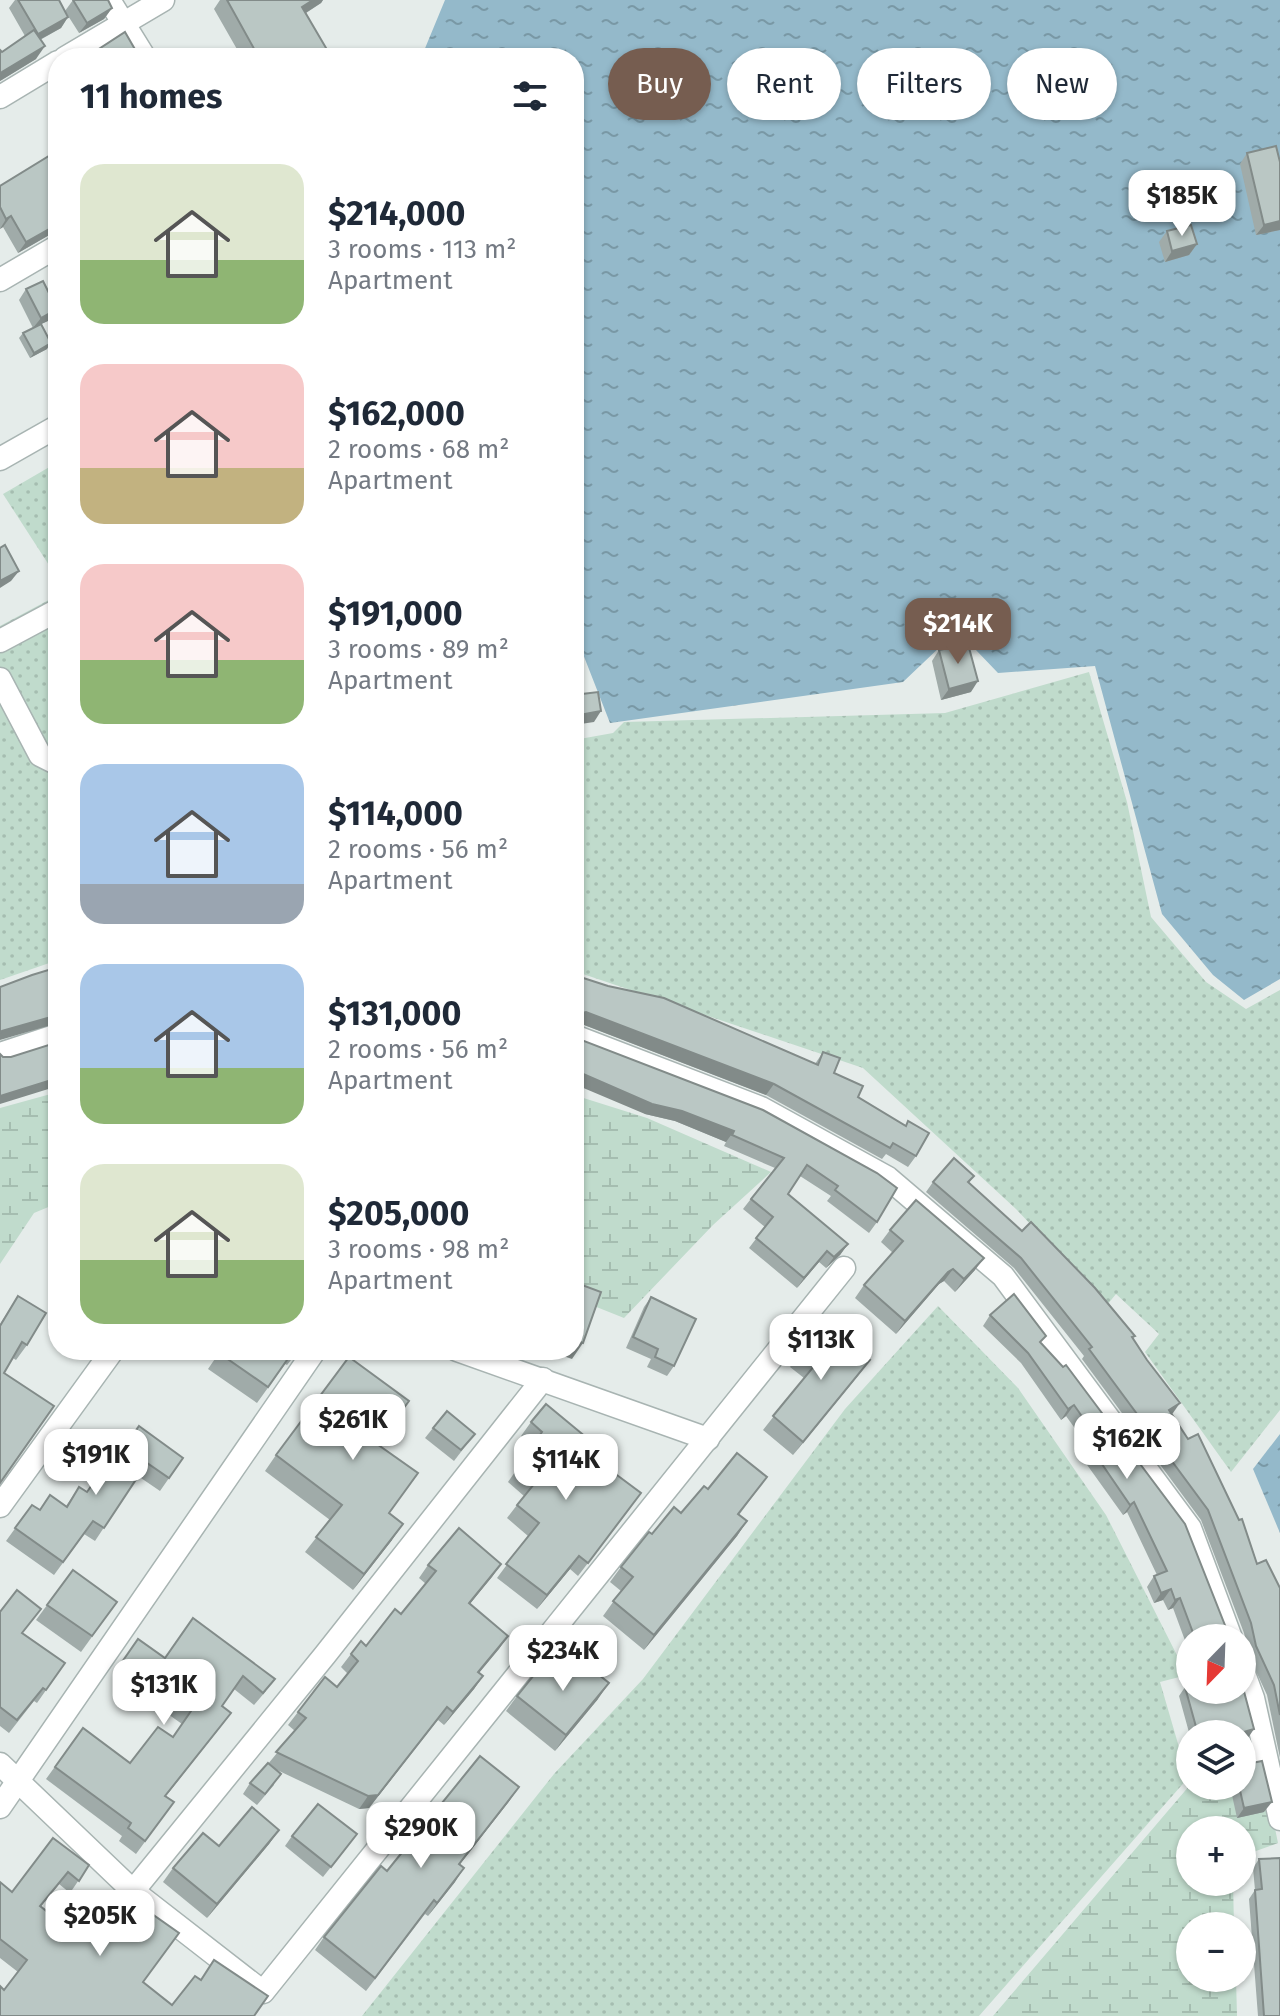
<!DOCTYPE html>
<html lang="en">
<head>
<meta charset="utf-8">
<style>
  :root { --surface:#fff; --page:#f2f2f3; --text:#1f2937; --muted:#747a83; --accent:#765d50 }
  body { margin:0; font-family:"Fira Sans",sans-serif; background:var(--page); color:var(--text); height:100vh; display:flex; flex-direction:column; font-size:30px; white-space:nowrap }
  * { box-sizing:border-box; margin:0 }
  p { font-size:26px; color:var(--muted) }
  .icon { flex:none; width:44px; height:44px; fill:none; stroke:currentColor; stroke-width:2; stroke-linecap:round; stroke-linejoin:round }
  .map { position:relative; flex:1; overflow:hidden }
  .side { position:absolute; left:48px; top:48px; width:536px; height:1312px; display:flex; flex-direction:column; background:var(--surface); border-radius:32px; box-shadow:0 2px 6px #0004 }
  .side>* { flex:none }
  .guide { position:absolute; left:608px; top:48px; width:552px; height:72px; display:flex; gap:16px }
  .needle { width:52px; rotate:203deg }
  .tools { position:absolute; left:1176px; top:1624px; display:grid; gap:16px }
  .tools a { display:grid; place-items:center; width:80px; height:80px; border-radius:50%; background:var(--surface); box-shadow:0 2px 6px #0004; font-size:40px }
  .price { position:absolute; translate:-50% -68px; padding:0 18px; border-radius:16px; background:#fff; color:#222; font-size:26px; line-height:52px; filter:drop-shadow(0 2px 4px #0008) }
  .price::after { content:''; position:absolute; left:50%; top:48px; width:24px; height:18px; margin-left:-12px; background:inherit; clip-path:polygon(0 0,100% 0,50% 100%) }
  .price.on { background:var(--accent); color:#fff }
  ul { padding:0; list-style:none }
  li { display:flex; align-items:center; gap:24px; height:200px; padding:0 32px }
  li span { display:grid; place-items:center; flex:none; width:224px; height:160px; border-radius:24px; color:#555 }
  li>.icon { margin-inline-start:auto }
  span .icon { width:96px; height:96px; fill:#fffc; stroke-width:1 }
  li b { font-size:34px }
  h2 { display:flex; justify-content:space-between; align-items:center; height:96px; padding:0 32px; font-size:34px }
  .tag { padding:0 28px; border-radius:36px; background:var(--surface); box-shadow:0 2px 6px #0004; font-size:28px; line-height:72px }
  .tag.on { background:var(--accent); color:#fff }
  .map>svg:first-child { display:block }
  .grass { fill:url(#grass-dots) }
  .wetland { fill:url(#wetland-marsh) }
  .water { fill:url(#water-ripples) }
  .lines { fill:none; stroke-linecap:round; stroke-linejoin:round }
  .street-casing { stroke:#a8b4b2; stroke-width:25 }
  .street { stroke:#fff; stroke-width:22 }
  .wall { fill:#a0aba9 }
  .shaded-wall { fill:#828b89 }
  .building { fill:#bac7c4; stroke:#828b89; stroke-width:2 }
</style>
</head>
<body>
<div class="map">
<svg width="1280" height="2016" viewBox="0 0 1280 2016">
  <defs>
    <pattern id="grass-dots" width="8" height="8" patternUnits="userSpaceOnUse" patternTransform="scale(2)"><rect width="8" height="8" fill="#c0dbcc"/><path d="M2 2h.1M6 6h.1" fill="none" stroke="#a5bdb0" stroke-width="1.8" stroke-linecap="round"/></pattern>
    <pattern id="wetland-marsh" width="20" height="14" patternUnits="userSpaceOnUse" patternTransform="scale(2)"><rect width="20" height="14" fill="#c0dbcc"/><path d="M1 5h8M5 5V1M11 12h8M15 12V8" fill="none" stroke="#a5bdb0"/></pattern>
    <pattern id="water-ripples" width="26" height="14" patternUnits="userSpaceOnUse" patternTransform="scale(2)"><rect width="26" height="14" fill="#94b9ca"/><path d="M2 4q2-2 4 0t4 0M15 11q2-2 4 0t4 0" fill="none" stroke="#7998a5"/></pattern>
  </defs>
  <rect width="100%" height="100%" fill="#e5ecea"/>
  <!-- grass -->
  <g class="grass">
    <path d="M58 462V579L3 494Z"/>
    <path d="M58 595V960L0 980V626Z"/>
    <path d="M1089 672 1127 802 1151 917 1206 982 1246 1009 1280 990V1410L1231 1472 1145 1352 1159 1334 1116 1294 1107 1305 1016 1209 863 1068 574 971V740L613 733 624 722 945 713Z"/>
    <path d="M938 1306 1018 1388 1106 1515 1187 1675 1160 1682 1188 1778 979 2016H362L554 1774 643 1679 845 1409Z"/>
  </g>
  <!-- wetland -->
  <g class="wetland">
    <path d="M58 1092V1203L34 1213 0 1264V1108Z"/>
    <path d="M574 1095 647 1118 771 1172 713 1225 624 1318 574 1298Z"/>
    <path d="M1262 1765 1278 1843 1242 1856V1830H1190V1882H1233L1234 1926H1190V1978H1236L1237 2016H993L1190 1785 1242 1786Z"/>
  </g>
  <!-- water -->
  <g class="water">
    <path d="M445 0H1280V979L1244 1000 1213 975 1162 914 1095 666 998 673 975 649 943 644 903 682 610 723 574 631V58H421Z"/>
    <path d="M1280 1434V1533L1253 1469Z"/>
  </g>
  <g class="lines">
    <defs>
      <g id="street">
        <path d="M109 0 145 58"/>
        <path d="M65 58 163 0"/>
        <path d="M0 97 58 62"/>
        <path d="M0 280 58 246"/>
        <path d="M0 459 58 426"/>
        <path d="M0 641 58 610"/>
        <path d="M0 679 40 755 58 764"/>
        <path d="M574 1036 761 1108 888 1178 1003 1276 1190 1528 1231 1638"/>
        <path d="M0 1054 58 1035"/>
        <path d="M457 1350 708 1439"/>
        <path d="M0 1506 113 1350"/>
        <path d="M1242 1668 1253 1698 1280 1819"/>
        <path d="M0 1764 133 1891 263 1992 844 1268"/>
        <path d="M0 1807 315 1350"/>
        <path d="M133 1891 325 1655 543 1379"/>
      </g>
    </defs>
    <!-- street casing -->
    <use href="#street" class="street-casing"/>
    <!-- street -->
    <use href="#street" class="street"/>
  </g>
  <!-- wall -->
  <g class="wall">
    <path d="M15 0H59L68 17 61 28 40 40 36 59 0 81V50L2 52 25 36 9 8Z"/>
    <path d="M73 0 112 8 104 19 79 33 65 11Z"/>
    <path d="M220 0H323L321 3 306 13 325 58H242L214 9Z"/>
    <path d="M58 77V92L53 84Z"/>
    <path d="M58 152V234H51L18 253 3 227 0 229V186Z"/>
    <path d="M1247 153 1280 162V230L1256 235 1240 164Z"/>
    <path d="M1167 231 1197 244 1189 255 1165 262 1159 242Z"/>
    <path d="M26 289 57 309 50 320 41 324 47 349 30 358 19 338 23 333 33 328 19 300Z"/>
    <path d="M939 650 971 692 941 700 932 661Z"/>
    <path d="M574 975 815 1064 823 1052 834 1073 916 1156 908 1167 886 1154 882 1159 766 1095 579 1023Z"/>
    <path d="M576 1038 763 1110 877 1222 869 1233 827 1201 831 1196 800 1176 788 1194 848 1244 840 1255 826 1268 819 1262 797 1288 749 1248 765 1227 743 1209 775 1168 724 1146 726 1142 675 1121 645 1114Z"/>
    <path d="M974 1176 969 1183 1135 1336 1133 1338 1173 1413 1171 1414 1257 1564 1280 1588V1758L1267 1695 1249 1656 1244 1633 1201 1520 1082 1359 1084 1356 1014 1268 926 1192 933 1182Z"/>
    <path d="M890 1230 975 1270 955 1292 944 1281 939 1284 896 1334 855 1298 864 1285 893 1253 881 1242Z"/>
    <path d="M18 1296 27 1345 16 1360 13 1358 4 1373 0 1483V1324Z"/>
    <path d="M651 1297 674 1366 667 1376 647 1367 651 1359 626 1348 644 1307Z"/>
    <path d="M990 1315 1041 1343 1230 1638H1190V1654L1173 1608 1168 1610 1163 1600 1154 1603 1147 1587 1154 1576 1157 1575 1127 1512 1123 1515 1085 1462 1092 1452 1066 1416 1061 1420 1021 1363 983 1326Z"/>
    <path d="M221 1350H299L287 1365 285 1364 257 1403 208 1369Z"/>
    <path d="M800 1353 860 1373 793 1455 763 1430 804 1378 790 1367Z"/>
    <path d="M531 1422 591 1456 631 1507 578 1576 570 1569 537 1609 497 1578 528 1536 507 1518 524 1496 508 1482 533 1446 521 1436Z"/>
    <path d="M139 1426 183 1458 160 1491 138 1476 95 1541 84 1534 54 1575 6 1541 32 1505 40 1510 66 1506 79 1487 87 1492 98 1484Z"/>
    <path d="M433 1428 467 1444 454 1461 425 1438Z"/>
    <path d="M377 1444 389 1513 392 1540 353 1590 305 1552 330 1520 265 1471 276 1455Z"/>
    <path d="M767 1477 739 1515 747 1521 737 1536 644 1650 603 1616 621 1591 610 1582 621 1567 652 1534 681 1513 708 1489Z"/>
    <path d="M501 1564 470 1604 508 1636 479 1672 483 1676 474 1689 444 1725 438 1720 369 1808 359 1809 275 1769 274 1785 257 1805 243 1794 250 1783 268 1764 295 1731 288 1725 298 1712 337 1687 348 1674 341 1667 351 1654 366 1646 401 1614 426 1584 419 1578 428 1565Z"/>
    <path d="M73 1570 117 1602 81 1652 36 1620Z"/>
    <path d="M0 1612 23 1633 65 1663 37 1703 34 1701 9 1733 0 1726Z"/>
    <path d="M193 1618 266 1691 254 1705 234 1689 222 1706 231 1713 166 1796 174 1802 136 1854 119 1841 122 1836 46 1779 83 1728 130 1763 173 1737 182 1724 113 1675 138 1639 165 1658Z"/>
    <path d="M564 1675 598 1699 555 1751 506 1711 517 1696Z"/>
    <path d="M1185 1687 1248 1738 1242 1734H1190V1736L1179 1696Z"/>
    <path d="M1230 1786H1242L1264 1812 1237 1818Z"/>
    <path d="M510 1800 460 1864 455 1882 428 1916 425 1914 366 1991 315 1950 324 1937 387 1871Z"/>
    <path d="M279 1830 269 1844 207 1918 163 1882 173 1868 219 1846Z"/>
    <path d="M357 1834 323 1877 285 1846 292 1836Z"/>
    <path d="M1259 1859 1280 2016H1258L1249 1899 1255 1890 1253 1868Z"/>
    <path d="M89 1865 70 1893 59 1884 41 1906 172 2005 254 2016 4 1990 18 1972 0 1958V1882L12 1892Z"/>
  </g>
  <!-- shaded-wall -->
  <g class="shaded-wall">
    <path d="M313 0H323L321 3 293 21 302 7Z"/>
    <path d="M112 8 104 19 79 33 87 23Z"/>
    <path d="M68 17 61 28 30 45 38 34Z"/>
    <path d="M45 46 36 59 0 81V75L2 72Z"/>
    <path d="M11 216 3 227 0 229 6 219Z"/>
    <path d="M1280 221V230L1256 235 1264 225Z"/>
    <path d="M58 224V234H51L18 253 26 242Z"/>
    <path d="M1197 244 1189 255 1165 262 1172 251Z"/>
    <path d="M57 309 50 320 33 328 41 318Z"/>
    <path d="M51 343 47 349 30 358 34 353Z"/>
    <path d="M19 571 11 581 0 588V581Z"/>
    <path d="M978 681 971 692 941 700 949 689Z"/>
    <path d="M601 711 594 722 574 725V716Z"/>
    <path d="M586 1012 774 1084 766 1095 579 1023 574 1024V1015Z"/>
    <path d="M58 1015V1023L0 1040V1033L2 1031Z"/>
    <path d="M574 1070 682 1111 734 1131 726 1142 675 1121 645 1114 574 1084Z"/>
    <path d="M58 1078V1086L0 1104V1096Z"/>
    <path d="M848 1244 840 1255 826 1268 834 1257Z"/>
    <path d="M827 1251 819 1262 797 1288 804 1278Z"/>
    <path d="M984 1258 975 1270 955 1292 964 1279Z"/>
    <path d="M953 1269 944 1281 939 1284 896 1334 905 1321 948 1272Z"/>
    <path d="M574 1340 583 1343 572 1359 546 1350H574Z"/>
    <path d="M870 1360 860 1373 793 1455 803 1442Z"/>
    <path d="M1180 1403 1173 1413 1162 1420 1169 1410Z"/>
    <path d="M1074 1405 1066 1416 1061 1420 1068 1409Z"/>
    <path d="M1134 1502 1127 1512 1123 1515 1130 1505Z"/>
    <path d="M747 1521 737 1536 644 1650 654 1635Z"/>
    <path d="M403 1524 392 1540 353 1590 364 1574Z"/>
    <path d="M579 1556 570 1569 537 1609 547 1595Z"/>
    <path d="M501 1564 492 1577 459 1617 469 1603Z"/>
    <path d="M1171 1589 1163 1600 1154 1603 1161 1593Z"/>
    <path d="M1180 1598 1173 1608 1168 1610 1175 1600Z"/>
    <path d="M508 1636 499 1649 469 1685 478 1672Z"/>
    <path d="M483 1676 474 1689 444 1725 453 1712Z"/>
    <path d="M609 1683 598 1699 555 1751 566 1735Z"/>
    <path d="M447 1707 369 1808 359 1809 368 1796Z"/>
    <path d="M231 1713 222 1725 156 1808 165 1796Z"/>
    <path d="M1254 1729 1248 1738 1242 1740V1734H1237Z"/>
    <path d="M519 1787 510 1800 450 1877 459 1864Z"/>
    <path d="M1272 1802 1264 1812 1237 1818 1244 1808Z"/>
    <path d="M279 1830 269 1844 207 1918 217 1904Z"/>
    <path d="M464 1868 455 1882 428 1916 437 1903Z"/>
    <path d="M68 1872 59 1884 31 1918 40 1906Z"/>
  </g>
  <!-- building -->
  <g class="building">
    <path d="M18 0H59L68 17 38 34Z"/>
    <path d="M73 0H108L112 8 87 23Z"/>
    <path d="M227 0H313L302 7 329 53 319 58H251L257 54Z"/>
    <path d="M34 30 45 46 2 72 0 75V50L2 52Z"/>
    <path d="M125 32 140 58H85Z"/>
    <path d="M1276 146 1280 162V221L1264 225 1247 153Z"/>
    <path d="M57 151 58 224 26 242 11 216 6 219 0 207V186Z"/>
    <path d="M1191 225 1197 244 1172 251 1167 231Z"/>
    <path d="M43 281 57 309 41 318 26 289Z"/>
    <path d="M41 324 51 343 34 353 23 333Z"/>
    <path d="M5 545 19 571 0 581V548Z"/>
    <path d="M574 634 578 648 574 649Z"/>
    <path d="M968 644 978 681 949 689 939 650Z"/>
    <path d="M598 692 601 711 574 716V695Z"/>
    <path d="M58 967V1015L2 1031 0 1033V987L32 975Z"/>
    <path d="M574 975 608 986 664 998 818 1065 823 1052 840 1058 834 1073 863 1086 858 1097 906 1126 908 1121 929 1133 916 1156 893 1143 890 1148 774 1084 586 1012 574 1015Z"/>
    <path d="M574 1036 576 1038 763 1110 877 1173 897 1188 877 1222 835 1190 838 1186 807 1165 788 1194 848 1244 834 1257 827 1251 804 1278 756 1238 773 1217 751 1199 784 1158 732 1135 734 1131 682 1111 652 1104 574 1070Z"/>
    <path d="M58 1042V1078L0 1096V1054L3 1057H11Z"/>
    <path d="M954 1158 974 1176 968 1182 1022 1231 1031 1222 1095 1288 1135 1336 1132 1337 1147 1360 1180 1403 1169 1410 1188 1439 1198 1434 1239 1520 1242 1519 1257 1564 1266 1560 1280 1588V1715L1274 1685 1256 1646 1251 1623 1208 1510 1089 1349 1092 1347 1021 1258 933 1182Z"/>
    <path d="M916 1200 984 1258 964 1279 953 1269 948 1272 905 1321 864 1285 903 1241 890 1230Z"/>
    <path d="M574 1282 601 1292 583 1343 574 1340Z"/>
    <path d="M1014 1294 1046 1336 1040 1342 1063 1367 1066 1365 1185 1524 1230 1638H1195L1180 1598 1175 1600 1171 1589 1161 1593 1154 1576 1167 1571 1134 1502 1130 1505 1093 1451 1102 1445 1074 1405 1068 1409 1028 1353 990 1315Z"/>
    <path d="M18 1296 46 1313 27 1345 22 1342 4 1373 54 1406 0 1483V1326Z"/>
    <path d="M651 1297 696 1319 674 1366 655 1357 658 1349 633 1337Z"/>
    <path d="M824 1323 870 1360 803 1442 773 1416 815 1365 800 1353Z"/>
    <path d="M221 1350H294L268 1387 219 1353Z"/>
    <path d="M349 1357 409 1401 377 1444 418 1473 389 1513 403 1524 364 1574 316 1537 342 1505 276 1455Z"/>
    <path d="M546 1404 598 1447 590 1455 641 1493 588 1563 579 1556 547 1595 506 1564 539 1523 517 1505 535 1483 517 1468 542 1432 531 1422Z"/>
    <path d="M447 1411 475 1434 461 1450 433 1428Z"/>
    <path d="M139 1426 183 1458 169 1478 147 1463 104 1528 93 1521 63 1562 15 1528 32 1505 40 1510 50 1495 67 1507 79 1487 87 1492 94 1482 98 1484Z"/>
    <path d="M737 1453 767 1477 738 1514 747 1521 654 1635 613 1601 633 1577 621 1567 649 1532 652 1534 674 1507 681 1513 704 1486 708 1489Z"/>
    <path d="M459 1528 501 1564 469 1603 508 1636 478 1672 483 1676 453 1712 447 1707 378 1795 368 1796 276 1752 306 1718 298 1712 325 1677 337 1687 358 1661 351 1654 361 1641 366 1646 395 1609 401 1614 436 1571 428 1565Z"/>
    <path d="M73 1570 117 1602 92 1636 47 1605Z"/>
    <path d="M17 1590 41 1609 22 1633 65 1663 46 1690 43 1688 17 1720 0 1707V1612Z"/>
    <path d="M193 1618 275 1679 263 1693 243 1676 222 1706 231 1713 165 1796 174 1802 145 1841 128 1828 131 1823 55 1767 83 1728 130 1763 158 1727 173 1737 191 1711 122 1662 138 1639 165 1658Z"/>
    <path d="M578 1658 609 1683 566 1735 517 1696 546 1660 564 1675Z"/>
    <path d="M1242 1684 1254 1729 1237 1734H1198L1185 1687 1190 1685V1690H1242Z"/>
    <path d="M480 1756 519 1787 459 1864 464 1868 437 1903 434 1900 375 1978 324 1937 381 1866 387 1871Z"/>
    <path d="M1262 1761 1272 1802 1244 1808 1239 1786H1242V1765Z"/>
    <path d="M268 1763 281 1774 265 1794 250 1783Z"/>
    <path d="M318 1804 357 1834 331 1867 292 1836Z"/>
    <path d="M252 1807 279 1830 217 1904 173 1868 203 1833 219 1846Z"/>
    <path d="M53 1838 89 1865 79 1881 68 1872 40 1906 76 1934 94 1907 116 1922 132 1900 179 1933 143 1982 172 2005 195 1976 201 1980 214 1960 268 1996 254 2016H0V1986L4 1990 27 1960 0 1939V1882L12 1892Z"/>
    <path d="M1280 1858V2016H1264L1255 1890 1262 1889 1259 1859Z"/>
  </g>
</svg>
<div class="tools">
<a><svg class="needle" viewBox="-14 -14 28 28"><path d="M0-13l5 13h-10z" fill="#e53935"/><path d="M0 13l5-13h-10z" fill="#747a83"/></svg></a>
<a><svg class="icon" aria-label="layers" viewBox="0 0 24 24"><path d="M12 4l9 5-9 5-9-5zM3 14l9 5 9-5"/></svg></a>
<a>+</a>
<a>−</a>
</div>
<b class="price" style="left:1182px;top:238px">$185K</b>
<b class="price on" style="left:958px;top:666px">$214K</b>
<b class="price" style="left:821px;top:1382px">$113K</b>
<b class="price" style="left:353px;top:1462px">$261K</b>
<b class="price" style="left:1127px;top:1481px">$162K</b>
<b class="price" style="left:96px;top:1497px">$191K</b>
<b class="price" style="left:566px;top:1502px">$114K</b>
<b class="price" style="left:563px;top:1693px">$234K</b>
<b class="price" style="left:164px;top:1727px">$131K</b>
<b class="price" style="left:421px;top:1870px">$290K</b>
<b class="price" style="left:100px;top:1958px">$205K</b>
<div class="guide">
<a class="tag on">Buy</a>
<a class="tag">Rent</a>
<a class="tag">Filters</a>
<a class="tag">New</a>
</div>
<section class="side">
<h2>11 homes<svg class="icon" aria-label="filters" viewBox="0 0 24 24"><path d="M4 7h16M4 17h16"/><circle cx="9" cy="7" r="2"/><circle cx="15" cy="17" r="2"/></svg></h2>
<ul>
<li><span style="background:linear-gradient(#dfe7d0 60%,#8fb573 0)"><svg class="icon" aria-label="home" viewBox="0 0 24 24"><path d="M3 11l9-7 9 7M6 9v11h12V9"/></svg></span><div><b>$214,000</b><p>3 rooms · 113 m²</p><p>Apartment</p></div></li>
<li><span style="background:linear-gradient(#f6c9c9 65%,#c2b280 0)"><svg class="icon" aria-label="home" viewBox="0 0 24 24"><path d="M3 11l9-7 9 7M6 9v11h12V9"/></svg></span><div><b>$162,000</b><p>2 rooms · 68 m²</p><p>Apartment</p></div></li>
<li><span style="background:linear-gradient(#f6c9c9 60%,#8fb573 0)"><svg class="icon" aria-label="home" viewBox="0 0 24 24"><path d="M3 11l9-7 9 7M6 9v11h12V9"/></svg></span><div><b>$191,000</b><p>3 rooms · 89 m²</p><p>Apartment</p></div></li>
<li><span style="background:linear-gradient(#a9c7e8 75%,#9aa5b1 0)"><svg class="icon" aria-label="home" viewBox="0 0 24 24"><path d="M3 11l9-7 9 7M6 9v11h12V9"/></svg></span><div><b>$114,000</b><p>2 rooms · 56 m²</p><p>Apartment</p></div></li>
<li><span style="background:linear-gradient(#a9c7e8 65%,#8fb573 0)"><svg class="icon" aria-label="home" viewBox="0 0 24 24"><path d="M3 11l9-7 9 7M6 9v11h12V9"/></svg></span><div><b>$131,000</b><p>2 rooms · 56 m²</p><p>Apartment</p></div></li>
<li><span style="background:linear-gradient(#dfe7d0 60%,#8fb573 0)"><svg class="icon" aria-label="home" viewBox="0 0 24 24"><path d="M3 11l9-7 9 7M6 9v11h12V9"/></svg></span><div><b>$205,000</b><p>3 rooms · 98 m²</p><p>Apartment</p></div></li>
</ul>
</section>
</div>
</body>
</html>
